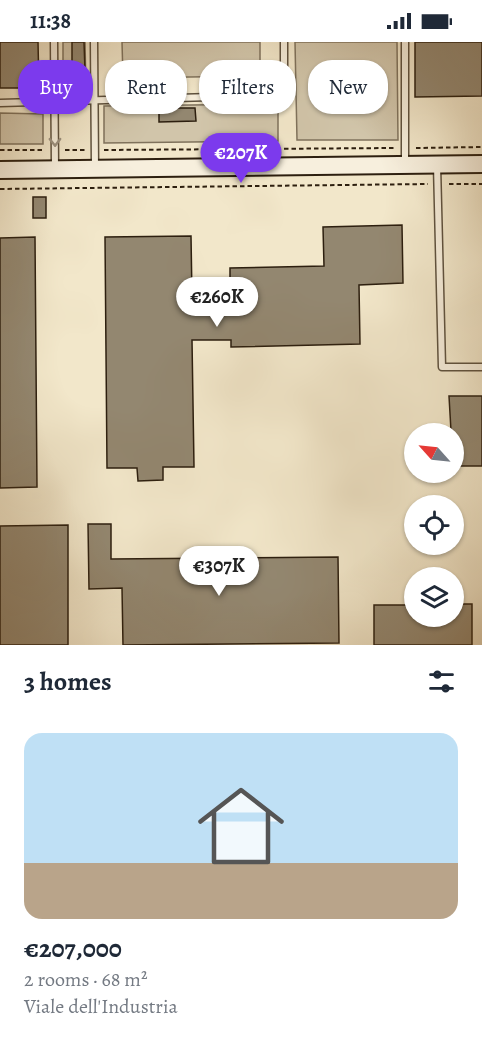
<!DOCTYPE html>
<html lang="en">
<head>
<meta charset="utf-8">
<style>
  :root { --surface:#fff; --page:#f2f2f3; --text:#1f2937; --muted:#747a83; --accent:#7c3aed }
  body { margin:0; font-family:Alegreya,serif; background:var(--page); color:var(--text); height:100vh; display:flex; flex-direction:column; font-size:22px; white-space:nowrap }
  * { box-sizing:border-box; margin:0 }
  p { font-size:20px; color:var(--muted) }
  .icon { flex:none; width:33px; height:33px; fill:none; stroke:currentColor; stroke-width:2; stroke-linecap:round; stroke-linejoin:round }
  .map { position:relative; height:603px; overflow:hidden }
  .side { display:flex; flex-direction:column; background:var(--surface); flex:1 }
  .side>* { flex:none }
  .top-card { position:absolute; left:18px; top:18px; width:447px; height:54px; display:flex; gap:12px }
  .needle { width:39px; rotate:297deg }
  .controls { position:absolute; left:404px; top:381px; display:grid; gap:12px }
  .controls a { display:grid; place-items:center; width:60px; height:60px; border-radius:50%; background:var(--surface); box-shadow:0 2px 4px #0004; font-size:30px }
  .price { position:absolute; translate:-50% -51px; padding:0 14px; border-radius:21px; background:#fff; color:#222; font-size:20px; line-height:39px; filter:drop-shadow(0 2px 3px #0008) }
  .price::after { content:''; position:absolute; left:50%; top:36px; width:18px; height:14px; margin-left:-9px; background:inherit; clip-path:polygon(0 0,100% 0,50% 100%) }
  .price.active { background:var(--accent); color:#fff }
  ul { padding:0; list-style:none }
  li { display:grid; align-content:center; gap:12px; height:318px; padding:0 24px }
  li span { display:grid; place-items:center; height:186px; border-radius:18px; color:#555 }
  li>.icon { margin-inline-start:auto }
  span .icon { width:108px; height:108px; fill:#fffc; stroke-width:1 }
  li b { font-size:26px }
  h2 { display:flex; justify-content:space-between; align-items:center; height:72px; padding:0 24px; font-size:26px }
  .pill { padding:0 21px; border-radius:24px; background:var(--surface); box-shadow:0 2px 4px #0004; font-size:21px; line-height:54px }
  .pill.active { background:var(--accent); color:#fff }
  .status { display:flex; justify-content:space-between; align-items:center; height:42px; padding:0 30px; background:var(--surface); direction:ltr }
  .status svg { height:16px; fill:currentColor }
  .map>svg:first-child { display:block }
  .green { fill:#d1c5aa; stroke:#7f725c; stroke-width:1.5 }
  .building { fill:#938770; stroke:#2d1f0f; stroke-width:1.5 }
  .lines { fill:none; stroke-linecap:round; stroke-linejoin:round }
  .lane-casing { stroke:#5e513e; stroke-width:9 }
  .secondary-casing { stroke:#2d1f0f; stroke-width:20 }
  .path { stroke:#2d1f0f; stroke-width:2; stroke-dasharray:4.5 3; stroke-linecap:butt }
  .lane { stroke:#f7efdd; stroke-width:6 }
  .secondary { stroke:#f7efdd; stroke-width:16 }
  .oneway { stroke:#9c9180 }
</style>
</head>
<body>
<div class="status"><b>11:38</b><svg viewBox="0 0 49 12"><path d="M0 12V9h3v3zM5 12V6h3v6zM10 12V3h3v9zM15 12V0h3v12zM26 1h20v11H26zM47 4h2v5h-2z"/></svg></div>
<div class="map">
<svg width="482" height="603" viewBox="0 0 482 603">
  <rect width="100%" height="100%" fill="#f2e7ca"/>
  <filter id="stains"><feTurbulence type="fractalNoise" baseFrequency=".00333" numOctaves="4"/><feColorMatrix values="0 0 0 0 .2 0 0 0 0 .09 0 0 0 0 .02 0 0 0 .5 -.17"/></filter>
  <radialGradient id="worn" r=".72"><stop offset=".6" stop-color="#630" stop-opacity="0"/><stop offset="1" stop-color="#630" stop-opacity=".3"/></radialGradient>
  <!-- green -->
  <g class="green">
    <path d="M63 0H85L86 47H63Z"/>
    <path d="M122 0H260V34L123 36Z"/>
    <path d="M295 0H397L398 98H297Z"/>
    <path d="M278 62V99L104 101V64Z"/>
    <path d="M0 71 43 72V102H0Z"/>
  </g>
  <!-- building -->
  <g class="building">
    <path d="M0 0H38L39 46H0Z"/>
    <path d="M72 0H84L85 29H72Z"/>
    <path d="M415 0H482V54L415 55Z"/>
    <path d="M159 66H195L196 79 159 80Z"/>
    <rect x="33" y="155" width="13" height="21"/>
    <path d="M402 183 403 241 359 243 360 302 231 305V298H192L194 425H163V438L138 439 137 426H107L105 195 191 194 192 254H230V226L324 224 323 185Z"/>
    <path d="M35 195 37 445 0 446V196Z"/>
    <path d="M449 354H482V424H453Z"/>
    <path d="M88 482H111V517L338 515 339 601 123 603 122 546 89 547Z"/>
    <path d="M68 483V603H0V484Z"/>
    <path d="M453 562H472V603H374V563H414V574H453Z"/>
  </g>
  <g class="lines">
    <defs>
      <g id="lane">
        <path d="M54 0 55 125"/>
        <path d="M94 0 95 125"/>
        <path d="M405 0V122"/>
        <path d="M0 61 284 53V0"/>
        <path d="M437 123 442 325H482"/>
      </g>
      <path id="secondary" d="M0 128 482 122"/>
    </defs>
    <!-- lane casing -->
    <use href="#lane" class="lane-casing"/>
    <!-- secondary casing -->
    <use href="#secondary" class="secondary-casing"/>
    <!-- path -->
    <g class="path">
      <path d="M416 106 482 105"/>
      <path d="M0 108H44"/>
      <path d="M65 108H86"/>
      <path d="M104 108 395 106"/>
      <path d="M449 142H482"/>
      <path d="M0 147 428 142"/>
    </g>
    <!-- lane -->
    <use href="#lane" class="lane"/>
    <!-- secondary -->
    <use href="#secondary" class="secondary"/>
  </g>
  <!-- one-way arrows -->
  <defs><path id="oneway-chevron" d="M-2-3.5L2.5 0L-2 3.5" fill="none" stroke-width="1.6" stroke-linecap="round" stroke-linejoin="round" transform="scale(1.5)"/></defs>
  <use class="oneway" href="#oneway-chevron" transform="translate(55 100) rotate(89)"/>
  <rect width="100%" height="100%" filter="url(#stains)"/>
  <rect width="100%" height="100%" fill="url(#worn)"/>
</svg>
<div class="controls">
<a><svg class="needle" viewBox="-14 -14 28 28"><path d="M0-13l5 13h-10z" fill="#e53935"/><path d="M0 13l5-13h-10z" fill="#747a83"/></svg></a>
<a><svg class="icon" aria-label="locate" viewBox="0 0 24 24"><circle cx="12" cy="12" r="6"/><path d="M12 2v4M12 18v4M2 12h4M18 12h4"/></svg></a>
<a><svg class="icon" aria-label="layers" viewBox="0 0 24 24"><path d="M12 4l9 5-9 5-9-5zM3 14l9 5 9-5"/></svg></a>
</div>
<b class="price active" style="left:241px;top:142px">€207K</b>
<b class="price" style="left:217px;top:286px">€260K</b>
<b class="price" style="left:219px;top:555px">€307K</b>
<div class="top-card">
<a class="pill active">Buy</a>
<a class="pill">Rent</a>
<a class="pill">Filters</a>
<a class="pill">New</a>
</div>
</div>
<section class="side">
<h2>3 homes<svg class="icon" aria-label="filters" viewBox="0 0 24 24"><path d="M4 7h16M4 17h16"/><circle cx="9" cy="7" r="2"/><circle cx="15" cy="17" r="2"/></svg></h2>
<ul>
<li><span style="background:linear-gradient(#bfe0f5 70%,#b9a48a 0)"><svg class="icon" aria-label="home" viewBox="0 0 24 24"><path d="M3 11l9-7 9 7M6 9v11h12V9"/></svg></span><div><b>€207,000</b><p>2 rooms · 68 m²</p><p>Viale dell'Industria</p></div></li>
</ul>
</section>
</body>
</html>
